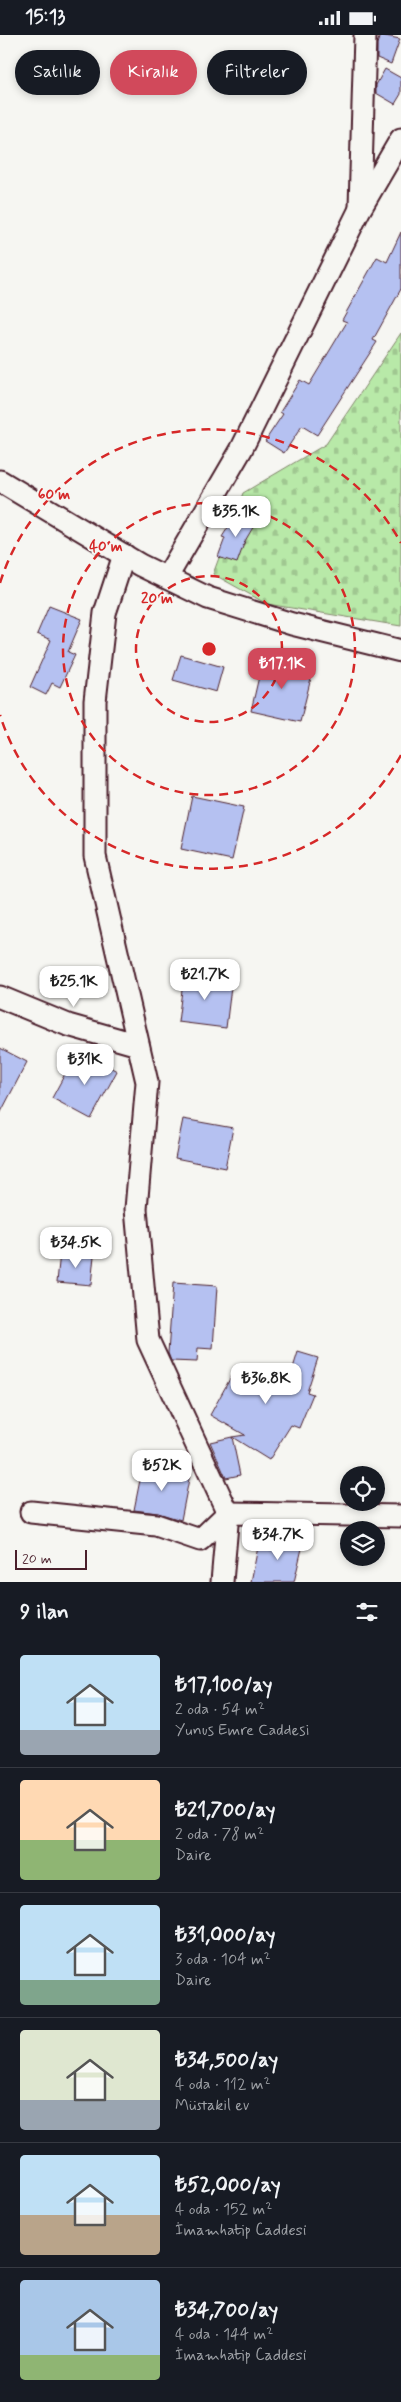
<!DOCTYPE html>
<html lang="tr">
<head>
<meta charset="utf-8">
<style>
  :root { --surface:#171b24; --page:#242831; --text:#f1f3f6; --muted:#9ea1a6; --line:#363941; --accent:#d1495b }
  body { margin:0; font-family:Mynerve,sans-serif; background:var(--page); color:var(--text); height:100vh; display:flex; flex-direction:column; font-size:19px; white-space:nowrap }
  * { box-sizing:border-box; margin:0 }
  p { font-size:16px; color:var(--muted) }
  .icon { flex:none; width:28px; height:28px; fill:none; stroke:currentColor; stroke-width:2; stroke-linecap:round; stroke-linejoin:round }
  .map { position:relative; height:1547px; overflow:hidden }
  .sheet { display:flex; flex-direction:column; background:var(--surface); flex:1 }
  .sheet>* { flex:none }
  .guide { position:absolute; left:15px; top:15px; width:371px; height:45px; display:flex; gap:10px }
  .controls { position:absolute; left:340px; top:1431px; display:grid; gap:10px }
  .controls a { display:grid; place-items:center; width:45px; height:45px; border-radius:50%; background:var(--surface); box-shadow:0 2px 8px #0003; font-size:25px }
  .scale { position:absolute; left:15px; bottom:12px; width:72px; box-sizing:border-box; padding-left:5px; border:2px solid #4a1f2b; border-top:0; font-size:14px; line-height:18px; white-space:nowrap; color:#4a1f2b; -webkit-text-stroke:4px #f6f6f2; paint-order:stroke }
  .price { position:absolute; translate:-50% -42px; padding:0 11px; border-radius:10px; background:#fff; color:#222; font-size:16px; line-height:32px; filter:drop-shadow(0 1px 2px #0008) }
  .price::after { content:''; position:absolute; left:50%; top:30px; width:15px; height:11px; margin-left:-8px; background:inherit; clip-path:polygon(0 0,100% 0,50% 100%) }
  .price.active { background:var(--accent); color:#fff }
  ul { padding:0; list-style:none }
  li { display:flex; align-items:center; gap:15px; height:125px; padding:0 20px }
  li+li { border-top:1px solid var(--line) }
  li span { display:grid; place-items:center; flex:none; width:140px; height:100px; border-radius:5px; color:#555 }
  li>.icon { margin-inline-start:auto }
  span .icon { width:60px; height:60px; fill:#fffc; stroke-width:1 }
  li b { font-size:21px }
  h2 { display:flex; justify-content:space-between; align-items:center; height:60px; padding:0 20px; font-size:21px }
  .tag { padding:0 18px; border-radius:22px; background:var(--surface); box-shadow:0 2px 8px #0003; font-size:18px; line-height:45px }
  .tag.active { background:var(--accent); color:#fff }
  .status { display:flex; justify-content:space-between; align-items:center; height:35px; padding:0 25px; background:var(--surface); direction:ltr }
  .status svg { height:14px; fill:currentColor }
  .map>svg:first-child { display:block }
  .cemetery { fill:url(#cemetery-stones); stroke:#81846a }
  .building { fill:#b5c1f1; stroke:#4a1f2b }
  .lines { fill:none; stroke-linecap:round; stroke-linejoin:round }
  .street-casing { stroke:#4a1f2b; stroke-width:25 }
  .street { stroke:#f6f6f2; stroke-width:21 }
  .ring { fill:none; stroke:#d62828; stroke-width:2.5; stroke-dasharray:9 6 }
  .centre { fill:#d62828; stroke:#f6f6f2; stroke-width:2.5 }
  .ring-label { font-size:15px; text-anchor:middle; font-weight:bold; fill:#d62828; stroke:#f6f6f2; stroke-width:4; stroke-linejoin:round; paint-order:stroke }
</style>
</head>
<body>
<div class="status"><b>15:13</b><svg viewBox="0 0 49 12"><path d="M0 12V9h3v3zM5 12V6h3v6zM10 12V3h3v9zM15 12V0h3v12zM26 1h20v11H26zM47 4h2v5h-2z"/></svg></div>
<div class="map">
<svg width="401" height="1547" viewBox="0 0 401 1547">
  <defs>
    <pattern id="cemetery-stones" width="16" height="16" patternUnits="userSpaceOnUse" patternTransform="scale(1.25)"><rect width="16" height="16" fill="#b8e9a8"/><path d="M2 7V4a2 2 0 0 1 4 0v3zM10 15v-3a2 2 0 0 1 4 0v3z" fill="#a0c791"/></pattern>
  </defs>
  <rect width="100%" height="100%" fill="#f6f6f2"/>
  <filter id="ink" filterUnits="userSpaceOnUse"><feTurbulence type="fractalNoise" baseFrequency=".02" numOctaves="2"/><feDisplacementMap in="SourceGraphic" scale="10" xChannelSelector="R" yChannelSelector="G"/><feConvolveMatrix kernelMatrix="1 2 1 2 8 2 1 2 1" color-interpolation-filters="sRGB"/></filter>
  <g filter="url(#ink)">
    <!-- cemetery -->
    <path class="cemetery" d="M401 298V591L267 569 213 539 243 458 326 409Z"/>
    <!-- building -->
    <g class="building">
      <path d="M380 0 400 4 391 29 377 23V9Z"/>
      <path d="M385 34 401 43V59L395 69 376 58V50Z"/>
      <path d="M401 197V254L373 305 377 307 317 400 302 391 284 418 265 406 283 379 280 377 300 345 309 350 347 287 342 285 377 222 387 227Z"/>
      <path d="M237 478 255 489 245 506 237 528 218 522 225 503 222 502Z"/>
      <path d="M49 571 82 584 68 617 75 620 60 652 52 648 46 660 30 652 51 605 37 599Z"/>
      <path d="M181 620 223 632 216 657 173 645Z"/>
      <path d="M263 624 313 635 300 687 251 676Z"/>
      <path d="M192 761 244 772 232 825 181 814Z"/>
      <path d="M184 939 232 944 226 993 178 987Z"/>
      <path d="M0 1013 27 1027 0 1079Z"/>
      <path d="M91 1022 117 1036 91 1084 52 1063 73 1024 86 1030Z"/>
      <path d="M183 1084 233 1093 225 1133 175 1123Z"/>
      <path d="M60 1218 94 1221 91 1250 57 1247Z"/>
      <path d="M173 1248 217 1251 213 1314 198 1313 197 1327 171 1326 168 1318Z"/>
      <path d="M298 1317 318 1323 307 1357 313 1359 299 1393 291 1390 269 1425 232 1402 245 1400 210 1380 237 1331 251 1339 255 1332 288 1349Z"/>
      <path d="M232 1402 240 1440 226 1443 210 1407Z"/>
      <path d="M143 1430 190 1439 181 1485 158 1478 134 1475Z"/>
      <path d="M275 1498 304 1505 294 1547H251L258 1512 271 1515Z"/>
    </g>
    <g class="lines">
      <defs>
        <g id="street">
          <path d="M360 172 365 0"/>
          <path d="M0 446 140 530 208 563 292 589 401 616"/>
          <path d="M124 520 105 578 95 666V821L147 1047 136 1174 148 1305 228 1478 222 1547"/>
          <path d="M167 542 241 415 359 176 401 104"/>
          <path d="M0 962 68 990 138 1010"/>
          <path d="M31 1477 156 1490 200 1505 228 1478 401 1481"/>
        </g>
      </defs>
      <!-- street casing -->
      <use href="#street" class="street-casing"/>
      <!-- street -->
      <use href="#street" class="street"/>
    </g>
  </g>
  <!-- distance rings -->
  <g class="ring">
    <circle cx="209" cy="614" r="73"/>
    <circle cx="209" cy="614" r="146"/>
    <path d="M401 720A219 219 0 0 1 0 680M0 548A219 219 0 0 1 401 508"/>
  </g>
  <circle cx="209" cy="614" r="8" class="centre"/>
  <g class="ring-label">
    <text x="54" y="464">60 m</text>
    <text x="106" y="516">40 m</text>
    <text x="157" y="568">20 m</text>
  </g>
</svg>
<div class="controls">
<a><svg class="icon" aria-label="locate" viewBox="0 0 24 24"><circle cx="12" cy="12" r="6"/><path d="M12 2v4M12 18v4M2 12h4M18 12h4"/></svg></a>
<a><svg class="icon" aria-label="layers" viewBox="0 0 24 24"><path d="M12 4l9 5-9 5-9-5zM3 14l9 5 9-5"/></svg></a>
</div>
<div class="scale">20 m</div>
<b class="price" style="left:236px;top:503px">₺35.1K</b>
<b class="price active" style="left:282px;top:655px">₺17.1K</b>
<b class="price" style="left:205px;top:966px">₺21.7K</b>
<b class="price" style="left:74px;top:973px">₺25.1K</b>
<b class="price" style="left:85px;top:1051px">₺31K</b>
<b class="price" style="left:76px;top:1234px">₺34.5K</b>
<b class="price" style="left:266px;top:1370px">₺36.8K</b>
<b class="price" style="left:162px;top:1457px">₺52K</b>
<b class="price" style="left:278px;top:1526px">₺34.7K</b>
<div class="guide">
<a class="tag">Satılık</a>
<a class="tag active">Kiralık</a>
<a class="tag">Filtreler</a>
</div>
</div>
<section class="sheet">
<h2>9 ilan<svg class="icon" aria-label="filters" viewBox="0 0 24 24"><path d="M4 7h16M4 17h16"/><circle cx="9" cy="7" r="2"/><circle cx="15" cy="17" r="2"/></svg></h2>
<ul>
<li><span style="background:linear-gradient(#bfe0f5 75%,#9aa5b1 0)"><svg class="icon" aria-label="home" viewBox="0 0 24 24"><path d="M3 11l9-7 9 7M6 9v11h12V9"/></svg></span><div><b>₺17,100/ay</b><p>2 oda · 54 m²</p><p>Yunus Emre Caddesi</p></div></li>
<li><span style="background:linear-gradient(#ffd9b3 60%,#8fb573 0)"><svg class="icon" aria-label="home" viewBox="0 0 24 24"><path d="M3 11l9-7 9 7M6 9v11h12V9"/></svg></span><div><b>₺21,700/ay</b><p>2 oda · 78 m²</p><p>Daire</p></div></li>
<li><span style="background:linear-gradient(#bfe0f5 75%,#7fa58c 0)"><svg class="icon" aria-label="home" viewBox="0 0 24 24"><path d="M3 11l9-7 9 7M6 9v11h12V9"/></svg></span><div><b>₺31,000/ay</b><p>3 oda · 104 m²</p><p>Daire</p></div></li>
<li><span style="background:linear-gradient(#dfe7d0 70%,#9aa5b1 0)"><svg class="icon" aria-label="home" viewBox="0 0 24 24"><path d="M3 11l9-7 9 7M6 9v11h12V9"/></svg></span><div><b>₺34,500/ay</b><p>4 oda · 112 m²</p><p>Müstakil ev</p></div></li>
<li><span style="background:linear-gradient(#bfe0f5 60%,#b9a48a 0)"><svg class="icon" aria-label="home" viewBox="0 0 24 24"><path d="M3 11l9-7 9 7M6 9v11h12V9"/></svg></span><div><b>₺52,000/ay</b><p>4 oda · 152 m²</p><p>İmamhatip Caddesi</p></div></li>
<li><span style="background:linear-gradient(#a9c7e8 75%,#8fb573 0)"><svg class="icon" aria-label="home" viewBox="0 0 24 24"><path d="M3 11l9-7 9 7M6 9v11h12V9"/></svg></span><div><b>₺34,700/ay</b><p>4 oda · 144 m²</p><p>İmamhatip Caddesi</p></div></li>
</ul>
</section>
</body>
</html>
